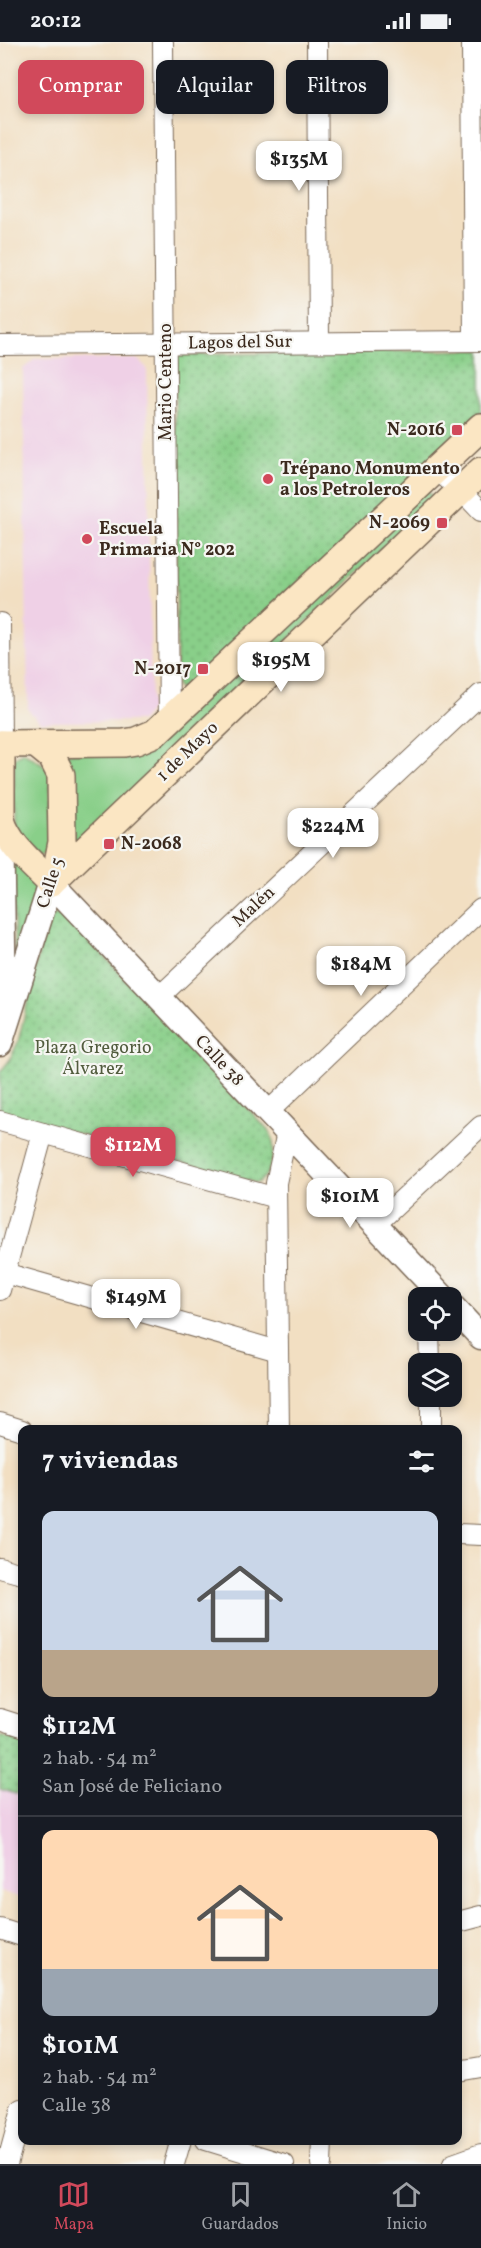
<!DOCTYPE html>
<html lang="es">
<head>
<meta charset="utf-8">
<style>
  :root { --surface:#171b24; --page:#20242c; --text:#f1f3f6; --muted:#9ea1a6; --line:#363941; --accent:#d1495b }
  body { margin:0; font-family:Vollkorn,serif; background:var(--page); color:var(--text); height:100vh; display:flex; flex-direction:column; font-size:22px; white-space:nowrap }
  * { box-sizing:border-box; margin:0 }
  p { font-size:20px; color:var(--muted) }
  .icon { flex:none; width:33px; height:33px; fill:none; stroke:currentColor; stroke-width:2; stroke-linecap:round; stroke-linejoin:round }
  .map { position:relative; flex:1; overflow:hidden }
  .side { position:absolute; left:18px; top:1383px; width:444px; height:720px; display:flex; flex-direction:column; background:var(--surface); border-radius:12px; box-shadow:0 3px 9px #0003 }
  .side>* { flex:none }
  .guide { position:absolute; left:18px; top:18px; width:446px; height:54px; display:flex; gap:12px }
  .controls { position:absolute; left:408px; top:1245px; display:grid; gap:12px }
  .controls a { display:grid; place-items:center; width:54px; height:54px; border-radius:12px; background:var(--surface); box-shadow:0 3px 9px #0003; font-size:30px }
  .price { position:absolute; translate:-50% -51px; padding:0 14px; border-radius:12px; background:#fff; color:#222; font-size:20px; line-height:39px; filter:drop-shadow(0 2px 3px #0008) }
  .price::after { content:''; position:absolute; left:50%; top:36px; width:18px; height:14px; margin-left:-9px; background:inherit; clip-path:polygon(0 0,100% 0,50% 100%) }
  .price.on { background:var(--accent); color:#fff }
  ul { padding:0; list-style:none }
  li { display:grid; align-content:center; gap:12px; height:318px; padding:0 24px }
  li+li { border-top:2px solid var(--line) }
  li span { display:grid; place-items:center; height:186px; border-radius:12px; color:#555 }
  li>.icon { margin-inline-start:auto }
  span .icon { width:108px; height:108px; fill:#fffc; stroke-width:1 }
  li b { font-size:26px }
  h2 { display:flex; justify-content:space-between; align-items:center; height:72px; padding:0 24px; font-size:26px }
  .chip { padding:0 21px; border-radius:12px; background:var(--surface); box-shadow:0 3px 9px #0003; font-size:21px; line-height:54px }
  .chip.on { background:var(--accent); color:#fff }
  .status { display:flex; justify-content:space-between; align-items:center; height:42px; padding:0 30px; background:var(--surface); direction:ltr }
  .status svg { height:16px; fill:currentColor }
  .dock { display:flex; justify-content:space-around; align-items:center; height:84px; border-top:2px solid var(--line); background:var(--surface); font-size:16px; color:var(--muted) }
  .dock a { display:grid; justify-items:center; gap:3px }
  .dock .on { color:var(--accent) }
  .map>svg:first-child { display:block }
  .built { fill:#efd0e6 }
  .green { fill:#89cf89; stroke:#627c54; stroke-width:1.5 }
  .park { fill:url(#park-dots); stroke:#627c54; stroke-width:1.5 }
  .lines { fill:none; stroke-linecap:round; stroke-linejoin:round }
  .minor-casing { stroke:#7b6957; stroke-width:22 }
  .tertiary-casing { stroke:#7b6957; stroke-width:27 }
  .secondary-casing { stroke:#7b6957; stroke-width:30 }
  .minor { stroke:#fff; stroke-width:20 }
  .tertiary { stroke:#fff; stroke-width:24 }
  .secondary { stroke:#fbe6c3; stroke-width:27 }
  .poi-dot { fill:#d1495b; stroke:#f6f6f2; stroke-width:2 }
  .labels { text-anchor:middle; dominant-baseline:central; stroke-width:4.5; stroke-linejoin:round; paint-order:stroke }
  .street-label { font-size:18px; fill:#3b2a1e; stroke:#f6f6f2 }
  .poi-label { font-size:18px; font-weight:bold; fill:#3b2a1e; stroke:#f6f6f2; text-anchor:end }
  .park-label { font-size:18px; fill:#525c3e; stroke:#f6f6f2 }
</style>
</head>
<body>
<div class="status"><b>20:12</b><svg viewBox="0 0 49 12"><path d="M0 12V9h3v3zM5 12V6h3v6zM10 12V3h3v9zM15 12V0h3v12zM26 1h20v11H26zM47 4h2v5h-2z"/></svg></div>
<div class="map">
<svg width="481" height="2122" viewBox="0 0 481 2122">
  <defs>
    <pattern id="park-dots" width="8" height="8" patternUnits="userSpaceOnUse" patternTransform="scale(1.5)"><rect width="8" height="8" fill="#89cf89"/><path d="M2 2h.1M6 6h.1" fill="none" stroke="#71a86f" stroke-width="1.8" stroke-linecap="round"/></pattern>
  </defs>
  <rect width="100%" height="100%" fill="#f6f6f2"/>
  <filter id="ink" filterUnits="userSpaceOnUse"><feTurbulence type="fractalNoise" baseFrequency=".0167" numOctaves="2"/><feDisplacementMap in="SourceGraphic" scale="12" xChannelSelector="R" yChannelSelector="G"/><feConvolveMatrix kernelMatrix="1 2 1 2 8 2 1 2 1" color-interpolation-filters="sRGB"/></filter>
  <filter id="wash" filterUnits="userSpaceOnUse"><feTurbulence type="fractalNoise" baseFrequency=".008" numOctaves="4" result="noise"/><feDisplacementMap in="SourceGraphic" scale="24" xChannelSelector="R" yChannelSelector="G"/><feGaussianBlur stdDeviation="1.35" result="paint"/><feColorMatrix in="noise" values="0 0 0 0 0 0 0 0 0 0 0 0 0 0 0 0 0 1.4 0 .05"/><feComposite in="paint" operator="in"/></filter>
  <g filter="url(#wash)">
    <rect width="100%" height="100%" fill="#f2dfc2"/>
    <!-- built -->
    <g class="built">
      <path d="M35 317H137L147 326 151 667 141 679 40 680 28 668 23 327Z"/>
      <path d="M0 1747 22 1754V1856L0 1849Z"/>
    </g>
    <!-- green -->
    <g class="green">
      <path d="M426 448 434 456 75 806 61 711 132 710Z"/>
      <path d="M23 710 51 727 48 810 40 813 14 791V716Z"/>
      <path d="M12 812 37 843 18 918 15 920Z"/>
    </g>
    <!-- park -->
    <g class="park">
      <path d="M481 308V371L191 645 179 646 177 644 175 313Z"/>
      <path d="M61 872 69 877 269 1089C278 1103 272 1135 256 1141L0 1070V1030L9 1019 18 1000 47 878 53 873Z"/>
      <path d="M0 1694 22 1700V1730L16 1752 0 1747Z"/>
    </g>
  </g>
  <g filter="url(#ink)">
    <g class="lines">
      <defs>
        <g id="minor">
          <path d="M163 0 169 679"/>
          <path d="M317 0 319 300"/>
          <path d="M472 0 474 299"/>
          <path d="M0 303 481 299"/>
          <path d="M436 427 461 448 481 469"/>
          <path d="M0 581 1 702"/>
          <path d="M159 955 481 652"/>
          <path d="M268 1070 481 867"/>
          <path d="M0 1079 276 1156"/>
          <path d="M375 1183 481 1084"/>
          <path d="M5 1231 278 1309"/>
          <path d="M0 1248 43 1091"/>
          <path d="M429 1288 430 1322"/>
          <path d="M431 1354V1388"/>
          <path d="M0 1381 22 1388"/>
          <path d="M279 1388 276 1141 287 1090"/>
          <path d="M458 1492 481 1493"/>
          <path d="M0 1526 22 1532"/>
          <path d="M0 1677 22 1684"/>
          <path d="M458 1880 481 1874"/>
          <path d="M0 1887 22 1894"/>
          <path d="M458 2029 481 2025"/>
          <path d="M206 2098 284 2122"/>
          <path d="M7 2122 22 2067"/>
          <path d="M174 2122 181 2098"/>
          <path d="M321 2122 322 2098"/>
          <path d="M453 2122 481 2112"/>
        </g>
        <g id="tertiary">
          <path d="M1 778 4 965"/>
          <path d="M0 1002 51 841 444 1256"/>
          <path d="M452 1264 481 1295"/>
        </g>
        <g id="secondary">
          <path d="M0 702 124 701 136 699 155 691 481 385"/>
          <path d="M1 702V778C9 804 33 822 51 841"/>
          <path d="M36 702 52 715 61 733 62 800 57 826 51 840"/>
          <path d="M51 841 481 429"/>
        </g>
      </defs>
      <!-- minor casing -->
      <use href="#minor" class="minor-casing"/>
      <!-- tertiary casing -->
      <use href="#tertiary" class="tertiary-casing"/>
      <!-- secondary casing -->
      <use href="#secondary" class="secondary-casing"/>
      <!-- minor -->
      <use href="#minor" class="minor"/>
      <!-- tertiary -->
      <use href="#tertiary" class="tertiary"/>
      <!-- secondary -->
      <use href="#secondary" class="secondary"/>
    </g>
  </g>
  <!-- markers -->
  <g class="poi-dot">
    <rect x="451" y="382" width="12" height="12" rx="3"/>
    <circle cx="268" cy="437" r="6"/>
    <rect x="436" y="475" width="12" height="12" rx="3"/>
    <circle cx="87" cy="497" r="6"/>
    <rect x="197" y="621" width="12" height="12" rx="3"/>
    <rect x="103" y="796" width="12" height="12" rx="3"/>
  </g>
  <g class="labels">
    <!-- street labels -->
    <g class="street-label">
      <text transform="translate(240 301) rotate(-1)">Lagos del Sur</text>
      <text transform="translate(166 340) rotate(-90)">Mario Centeno</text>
      <text transform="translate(188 710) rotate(-44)">1 de Mayo</text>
      <text transform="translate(51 841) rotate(-72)">Calle 5</text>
      <text transform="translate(254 865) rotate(-43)">Malén</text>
      <text transform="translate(219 1019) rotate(47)">Calle 38</text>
    </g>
    <!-- poi labels -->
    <g class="poi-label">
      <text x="445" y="388">N-2016</text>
      <text x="280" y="427" text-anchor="start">Trépano Monumento<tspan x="280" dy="21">a los Petroleros</tspan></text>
      <text x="430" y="481">N-2069</text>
      <text x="99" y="487" text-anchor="start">Escuela<tspan x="99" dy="21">Primaria N° 202</tspan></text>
      <text x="191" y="627">N-2017</text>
      <text x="121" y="802" text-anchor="start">N-2068</text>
    </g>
    <!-- park labels -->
    <g class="park-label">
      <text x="93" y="1006">Plaza Gregorio<tspan x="93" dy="21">Álvarez</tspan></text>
    </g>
  </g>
</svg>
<div class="controls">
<a><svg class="icon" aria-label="locate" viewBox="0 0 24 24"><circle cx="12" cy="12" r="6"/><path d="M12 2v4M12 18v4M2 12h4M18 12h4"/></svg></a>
<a><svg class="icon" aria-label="layers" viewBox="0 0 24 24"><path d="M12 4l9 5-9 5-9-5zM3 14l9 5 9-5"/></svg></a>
</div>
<b class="price" style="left:299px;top:150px">$135M</b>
<b class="price" style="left:281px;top:651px">$195M</b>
<b class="price" style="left:333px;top:817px">$224M</b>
<b class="price" style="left:361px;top:955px">$184M</b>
<b class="price on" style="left:133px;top:1136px">$112M</b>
<b class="price" style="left:350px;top:1187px">$101M</b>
<b class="price" style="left:136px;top:1288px">$149M</b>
<div class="guide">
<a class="chip on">Comprar</a>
<a class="chip">Alquilar</a>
<a class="chip">Filtros</a>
</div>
<section class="side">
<h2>7 viviendas<svg class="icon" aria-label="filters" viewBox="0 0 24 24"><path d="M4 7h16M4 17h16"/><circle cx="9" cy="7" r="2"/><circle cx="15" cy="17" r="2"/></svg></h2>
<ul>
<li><span style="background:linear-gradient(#c9d6e8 75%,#b9a48a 0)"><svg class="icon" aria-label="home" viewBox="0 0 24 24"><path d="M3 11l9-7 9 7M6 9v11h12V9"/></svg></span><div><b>$112M</b><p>2 hab. · 54 m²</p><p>San José de Feliciano</p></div></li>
<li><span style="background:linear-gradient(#ffd9b3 75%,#9aa5b1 0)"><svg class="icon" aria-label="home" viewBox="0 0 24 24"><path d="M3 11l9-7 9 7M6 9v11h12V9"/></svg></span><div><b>$101M</b><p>2 hab. · 54 m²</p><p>Calle 38</p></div></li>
</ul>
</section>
</div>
<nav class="dock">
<a class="on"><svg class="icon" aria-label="map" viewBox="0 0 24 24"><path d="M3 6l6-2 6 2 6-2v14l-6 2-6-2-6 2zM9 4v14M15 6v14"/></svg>Mapa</a>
<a><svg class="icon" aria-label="saved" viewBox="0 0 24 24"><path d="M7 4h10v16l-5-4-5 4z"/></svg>Guardados</a>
<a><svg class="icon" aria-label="home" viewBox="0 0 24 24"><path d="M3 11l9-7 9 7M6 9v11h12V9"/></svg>Inicio</a>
</nav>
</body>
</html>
